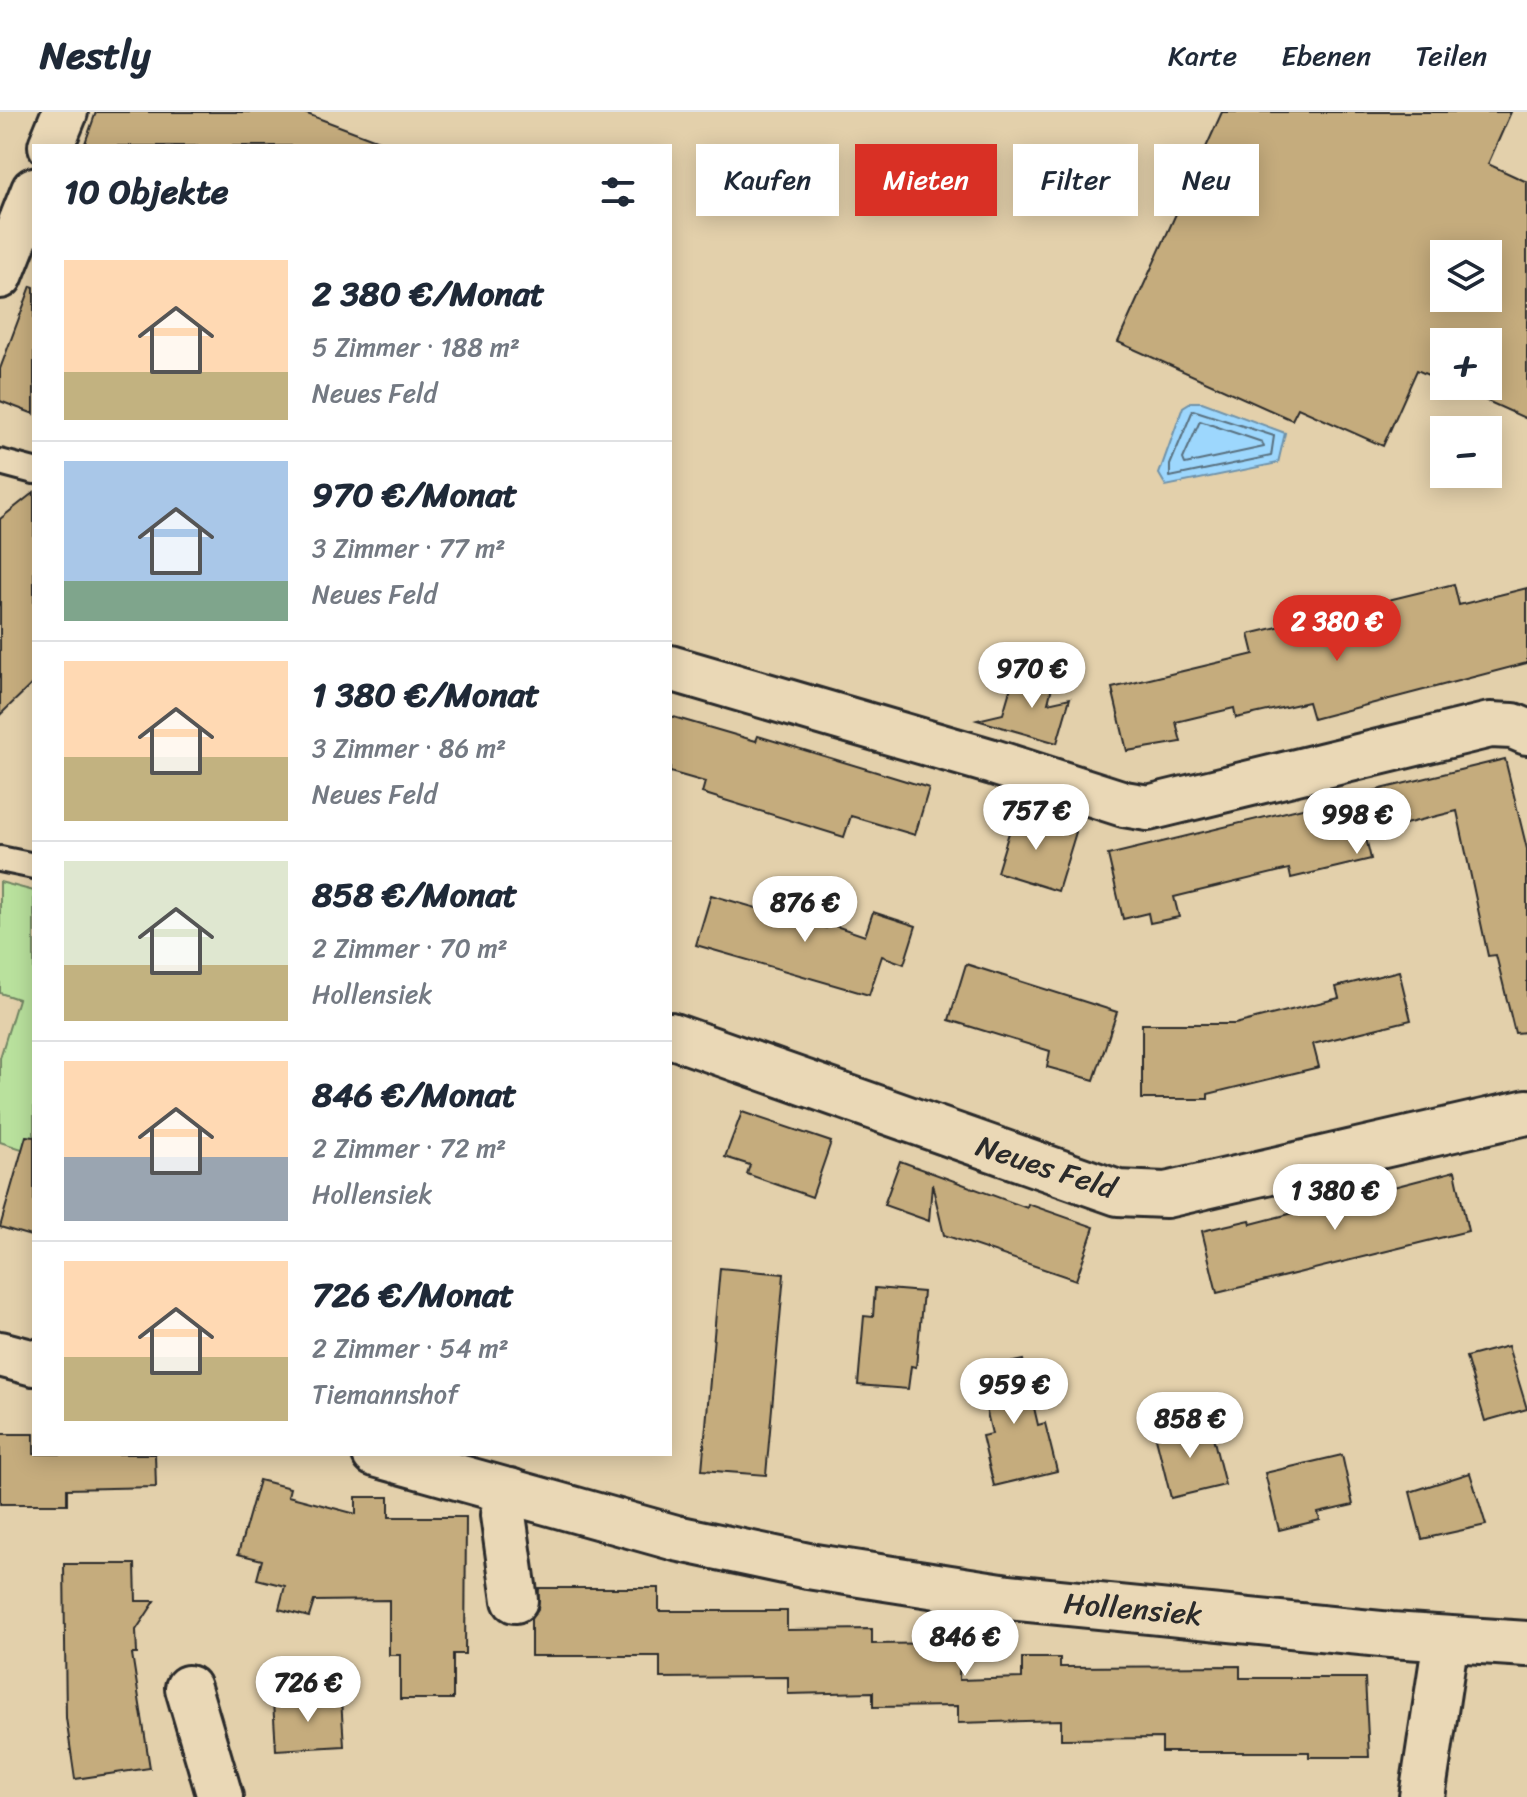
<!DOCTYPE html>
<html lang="de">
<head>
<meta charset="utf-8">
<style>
  :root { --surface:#fff; --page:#f6f6f7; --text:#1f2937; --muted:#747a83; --line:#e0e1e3; --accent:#d93025 }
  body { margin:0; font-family:Sriracha,sans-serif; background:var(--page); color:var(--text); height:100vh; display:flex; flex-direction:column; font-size:30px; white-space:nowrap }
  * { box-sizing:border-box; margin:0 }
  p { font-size:26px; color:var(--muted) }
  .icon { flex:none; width:44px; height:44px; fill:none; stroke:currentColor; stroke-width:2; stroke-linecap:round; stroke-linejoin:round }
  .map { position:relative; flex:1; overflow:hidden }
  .side { position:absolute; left:32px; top:32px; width:640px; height:1312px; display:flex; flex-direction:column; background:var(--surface); border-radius:0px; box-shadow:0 4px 20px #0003 }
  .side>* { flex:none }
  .banner { position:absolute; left:696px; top:32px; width:710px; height:72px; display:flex; gap:16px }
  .buttons { position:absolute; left:1430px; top:128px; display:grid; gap:16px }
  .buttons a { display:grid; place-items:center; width:72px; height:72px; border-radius:0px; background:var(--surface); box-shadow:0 4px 20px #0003; font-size:40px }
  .price { position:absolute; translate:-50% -68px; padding:0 18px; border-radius:28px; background:#fff; color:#222; font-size:26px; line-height:52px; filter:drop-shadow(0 2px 4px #0008) }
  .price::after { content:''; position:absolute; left:50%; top:48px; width:24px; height:18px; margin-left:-12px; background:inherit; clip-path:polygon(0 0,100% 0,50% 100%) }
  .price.on { background:var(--accent); color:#fff }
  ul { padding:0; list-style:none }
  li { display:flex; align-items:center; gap:24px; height:200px; padding:0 32px }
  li+li { border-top:2px solid var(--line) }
  li span { display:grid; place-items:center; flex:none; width:224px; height:160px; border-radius:0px; color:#555 }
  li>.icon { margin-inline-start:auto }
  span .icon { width:96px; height:96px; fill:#fffc; stroke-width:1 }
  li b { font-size:34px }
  h2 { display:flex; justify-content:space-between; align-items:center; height:96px; padding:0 32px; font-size:34px }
  .pill { padding:0 28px; border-radius:0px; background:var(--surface); box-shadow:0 4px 20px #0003; font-size:28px; line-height:72px }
  .pill.on { background:var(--accent); color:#fff }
  header { display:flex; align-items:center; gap:48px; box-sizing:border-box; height:112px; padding:0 40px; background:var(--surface); border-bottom:2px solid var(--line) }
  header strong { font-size:38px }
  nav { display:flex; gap:44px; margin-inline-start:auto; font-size:28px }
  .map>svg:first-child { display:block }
  .green { fill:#b9e19d; stroke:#728664; stroke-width:2 }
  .water { fill:#9dd7fd; stroke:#6f92a9; stroke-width:2 }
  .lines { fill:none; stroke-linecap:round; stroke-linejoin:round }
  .shore { stroke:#59707f; stroke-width:2 }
  .building { fill:#c5ac7d; stroke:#2b2b2b; stroke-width:2; fill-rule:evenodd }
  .lane-casing { stroke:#2b2b2b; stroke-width:30 }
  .street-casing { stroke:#2b2b2b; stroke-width:50 }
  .lane { stroke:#ead8b6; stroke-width:24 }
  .street { stroke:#ead8b6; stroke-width:44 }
  .labels { text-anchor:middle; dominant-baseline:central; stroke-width:6; stroke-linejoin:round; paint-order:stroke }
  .street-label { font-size:30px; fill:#2b2b2b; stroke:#ead8b6 }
</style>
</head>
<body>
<header>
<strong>Nestly</strong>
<nav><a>Karte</a><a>Ebenen</a><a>Teilen</a></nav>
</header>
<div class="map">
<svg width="1527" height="1685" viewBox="0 0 1527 1685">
  <rect width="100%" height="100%" fill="#e3d0ab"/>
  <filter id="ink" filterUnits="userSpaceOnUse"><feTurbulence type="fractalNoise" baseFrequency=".0125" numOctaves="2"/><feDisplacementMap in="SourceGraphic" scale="16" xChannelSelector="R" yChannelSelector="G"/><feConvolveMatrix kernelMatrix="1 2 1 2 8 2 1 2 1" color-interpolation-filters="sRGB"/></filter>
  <g filter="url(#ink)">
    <!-- green -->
    <path class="green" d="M0 770 34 779V1041L0 1030V946L18 887 0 881Z"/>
    <!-- water -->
    <path class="water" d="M1191 290H1202L1285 321 1278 351 1166 374 1159 362 1183 295Z"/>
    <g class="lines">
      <!-- shore -->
      <g class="shore">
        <path d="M1193 298 1274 324 1271 344 1170 365V353Z"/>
        <path d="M1200 309 1262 330 1264 335 1185 352 1183 347Z"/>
      </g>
    </g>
    <!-- building -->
    <g class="building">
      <path d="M96 0H302L384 31V34H84Z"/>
      <path d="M1222 0H1511L1488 52 1527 70V307L1454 274H1488V230H1444V270L1417 258 1383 334 1298 296 1292 308 1118 230ZM1444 142H1488V186H1444Z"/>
      <path d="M31 174 34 175V302L0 289V257Z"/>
      <path d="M34 380V570L0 603V407Z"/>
      <path d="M1454 472 1459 493 1527 476V551L1313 607 1308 590 1236 606 1234 596 1176 610 1181 630 1127 639 1112 576 1254 542 1249 522Z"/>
      <path d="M1015 561 1053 571 1048 591 1070 586 1057 631 977 608 1003 602Z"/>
      <path d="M670 604 756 629 758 624 929 676 915 723 851 704 844 725 702 681 705 670 670 660Z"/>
      <path d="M1505 647 1527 737V920L1515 921 1496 843 1488 844 1457 699 1365 722 1371 747 1291 766 1289 757 1174 785 1179 805 1150 811 1148 801 1123 807 1108 743Z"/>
      <path d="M1015 701 1076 720 1058 779 997 760Z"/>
      <path d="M711 783 826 816 827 811 865 824 873 800 916 814 904 852 882 844 869 883 696 833Z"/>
      <path d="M966 852 1117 900 1094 968 1047 955 1050 939 949 908Z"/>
      <path d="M1399 859 1411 908 1313 932 1319 955 1208 982V987H1142V912H1235L1339 886 1336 875Z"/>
      <path d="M742 1000 831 1030 812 1085 747 1062 750 1053 725 1045Z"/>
      <path d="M26 1024 34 1025V1125L0 1115Z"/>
      <path d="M900 1049 1027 1096 1028 1092 1094 1115 1076 1168 944 1123 932 1072 929 1109 884 1093Z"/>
      <path d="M1455 1059 1468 1119 1217 1181 1202 1119 1250 1108 1251 1112Z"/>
      <path d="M720 1156 784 1162 766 1363 702 1358Z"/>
      <path d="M875 1176 923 1180 916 1255 911 1254 908 1277 858 1273 864 1204 873 1205Z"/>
      <path d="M1508 1234 1527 1297 1485 1309 1466 1245Z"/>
      <path d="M1023 1248 1038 1313 1045 1311 1057 1359 994 1374 982 1324 992 1322 977 1258Z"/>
      <path d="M1209 1309 1225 1373 1171 1386 1155 1322Z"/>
      <path d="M0 1322H34V1342H155L156 1375 67 1377V1392H0Z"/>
      <path d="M1342 1343 1353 1393 1318 1401 1320 1408 1279 1418 1265 1361Z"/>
      <path d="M1470 1361 1486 1413 1422 1427 1410 1380Z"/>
      <path d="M259 1368 290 1376 288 1384 356 1402V1385H389V1405H466L465 1542H453V1587H400V1543H389V1488L314 1489 309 1505 279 1497 285 1474 257 1467 262 1448 238 1442Z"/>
      <path d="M64 1452H135L136 1489H155L136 1518 137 1542H132L150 1656 75 1667 66 1606Z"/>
      <path d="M539 1476H659V1499H787V1518L872 1517V1532L960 1531 959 1568 1022 1566V1546H1060V1555L1240 1554V1566H1365L1369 1645H1309V1640H1162V1626L1061 1627V1608L958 1611V1594L873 1595V1580L788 1582V1565L660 1566V1544H531V1507L538 1497Z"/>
      <path d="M341 1587 344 1634 276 1638 273 1590Z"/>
    </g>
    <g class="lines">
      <defs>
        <g id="lane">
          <path d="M0 350 34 359"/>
          <path d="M0 747 34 754"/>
        </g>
        <g id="street">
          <path d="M51 34 65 0"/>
          <path d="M0 164 34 78"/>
          <path d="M670 556 993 650 1124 692 1148 696 1490 613 1513 614 1527 620"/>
          <path d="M670 923 1118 1081 1166 1083 1527 1000"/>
          <path d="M0 1242 34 1251"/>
          <path d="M375 1342 676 1426 808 1454 1008 1485 1391 1523 1527 1532"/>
          <path d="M510 1379 503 1403 515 1488"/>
          <path d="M188 1576 220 1685"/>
          <path d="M1422 1685 1446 1527"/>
        </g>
      </defs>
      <!-- lane casing -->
      <use href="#lane" class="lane-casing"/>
      <!-- street casing -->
      <use href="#street" class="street-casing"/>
      <!-- lane -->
      <use href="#lane" class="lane"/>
      <!-- street -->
      <use href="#street" class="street"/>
    </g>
  </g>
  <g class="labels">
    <!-- street labels -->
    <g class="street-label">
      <text transform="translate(1046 1055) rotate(18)">Neues Feld</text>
      <text transform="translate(1133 1497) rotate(5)">Hollensiek</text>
    </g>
  </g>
</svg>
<div class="buttons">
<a><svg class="icon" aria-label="layers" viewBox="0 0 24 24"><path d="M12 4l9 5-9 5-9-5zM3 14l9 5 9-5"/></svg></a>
<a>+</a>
<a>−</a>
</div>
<b class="price on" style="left:1337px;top:551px">2 380 €</b>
<b class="price" style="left:1032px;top:598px">970 €</b>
<b class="price" style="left:1036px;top:740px">757 €</b>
<b class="price" style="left:1357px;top:744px">998 €</b>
<b class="price" style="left:805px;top:832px">876 €</b>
<b class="price" style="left:1335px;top:1120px">1 380 €</b>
<b class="price" style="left:1014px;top:1314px">959 €</b>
<b class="price" style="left:1190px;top:1348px">858 €</b>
<b class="price" style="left:965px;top:1566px">846 €</b>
<b class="price" style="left:308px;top:1612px">726 €</b>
<div class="banner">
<a class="pill">Kaufen</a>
<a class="pill on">Mieten</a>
<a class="pill">Filter</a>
<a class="pill">Neu</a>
</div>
<section class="side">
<h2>10 Objekte<svg class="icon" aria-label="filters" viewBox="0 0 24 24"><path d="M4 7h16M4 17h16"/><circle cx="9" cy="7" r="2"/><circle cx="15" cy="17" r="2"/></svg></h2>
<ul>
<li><span style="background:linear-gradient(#ffd9b3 70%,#c2b280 0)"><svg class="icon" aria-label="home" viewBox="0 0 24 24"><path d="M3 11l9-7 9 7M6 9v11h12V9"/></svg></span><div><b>2 380 €/Monat</b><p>5 Zimmer · 188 m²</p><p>Neues Feld</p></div></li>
<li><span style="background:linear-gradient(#a9c7e8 75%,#7fa58c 0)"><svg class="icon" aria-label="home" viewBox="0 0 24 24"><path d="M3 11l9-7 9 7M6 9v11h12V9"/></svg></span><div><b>970 €/Monat</b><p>3 Zimmer · 77 m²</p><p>Neues Feld</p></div></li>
<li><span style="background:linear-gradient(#ffd9b3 60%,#c2b280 0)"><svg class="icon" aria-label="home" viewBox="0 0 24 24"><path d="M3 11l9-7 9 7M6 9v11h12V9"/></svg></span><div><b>1 380 €/Monat</b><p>3 Zimmer · 86 m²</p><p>Neues Feld</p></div></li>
<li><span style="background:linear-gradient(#dfe7d0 65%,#c2b280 0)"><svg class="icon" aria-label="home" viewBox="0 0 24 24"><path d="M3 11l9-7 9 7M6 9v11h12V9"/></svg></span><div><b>858 €/Monat</b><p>2 Zimmer · 70 m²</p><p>Hollensiek</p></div></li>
<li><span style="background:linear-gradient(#ffd9b3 60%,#9aa5b1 0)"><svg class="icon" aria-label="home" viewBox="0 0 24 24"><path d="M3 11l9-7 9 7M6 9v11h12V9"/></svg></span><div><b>846 €/Monat</b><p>2 Zimmer · 72 m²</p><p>Hollensiek</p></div></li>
<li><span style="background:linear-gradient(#ffd9b3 60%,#c2b280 0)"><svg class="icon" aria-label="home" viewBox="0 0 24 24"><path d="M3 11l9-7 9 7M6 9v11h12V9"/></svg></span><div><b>726 €/Monat</b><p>2 Zimmer · 54 m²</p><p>Tiemannshof</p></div></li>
</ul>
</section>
</div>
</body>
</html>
